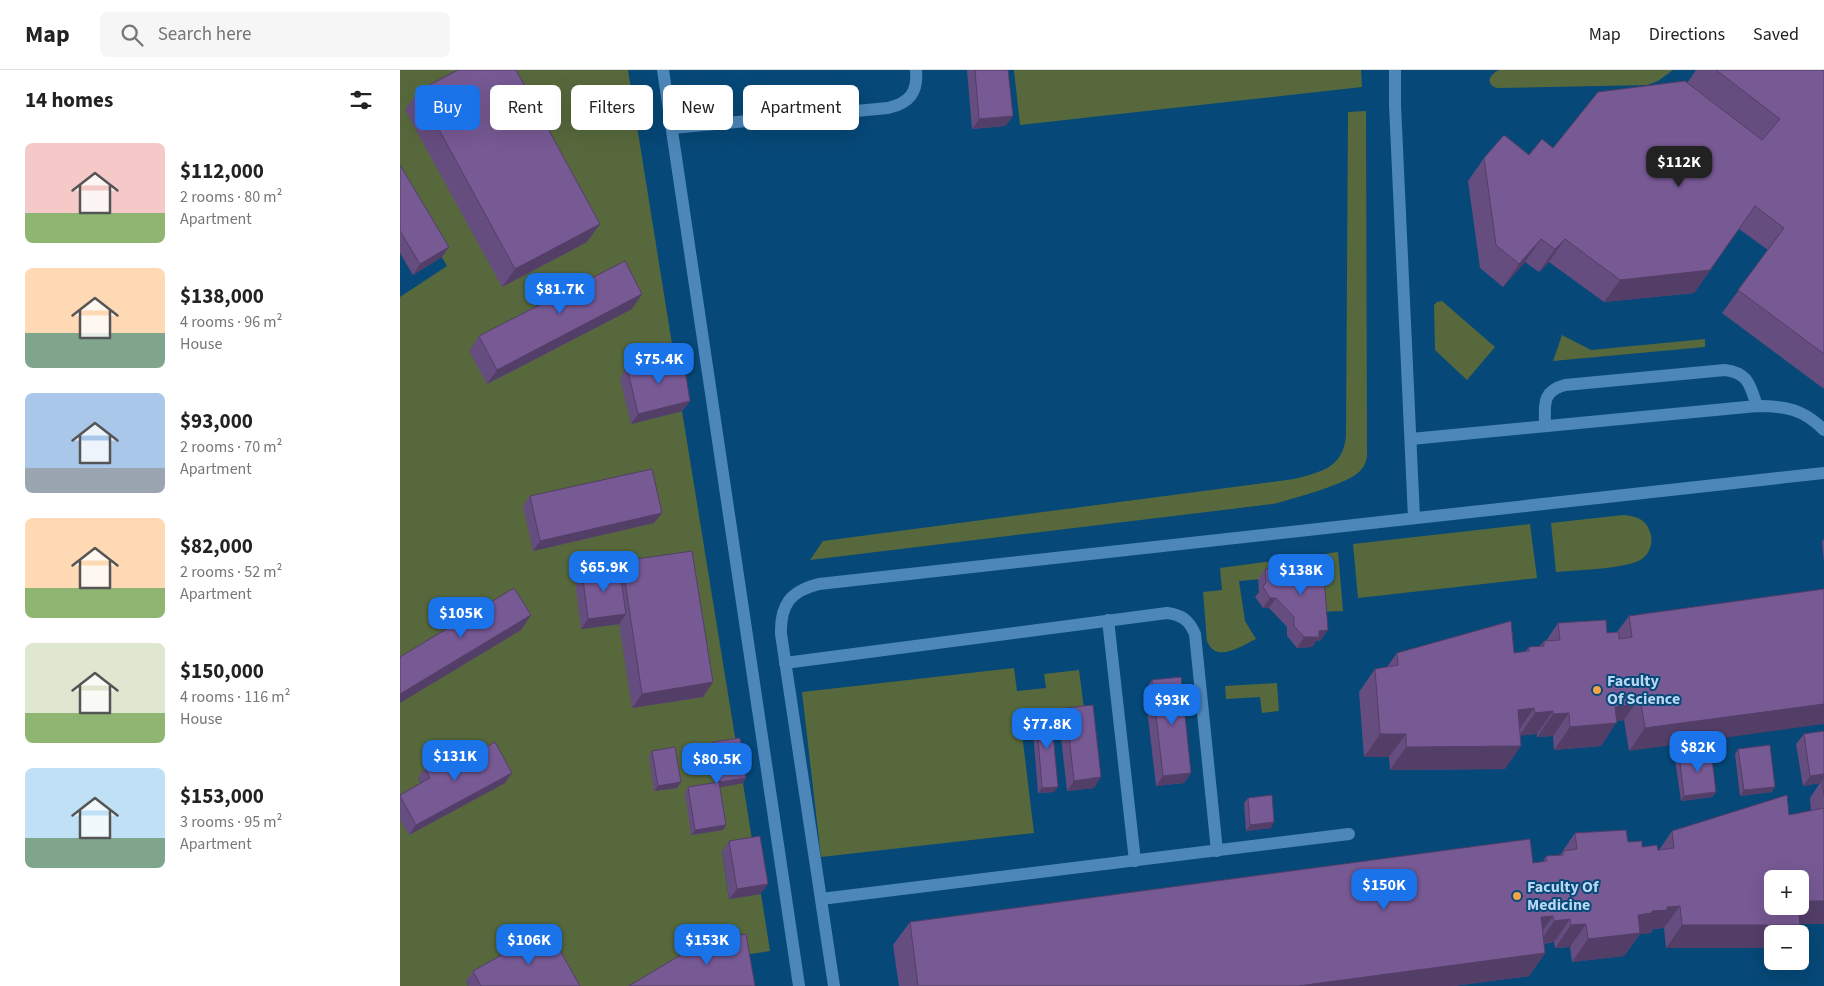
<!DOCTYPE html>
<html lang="en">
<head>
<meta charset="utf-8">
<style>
  :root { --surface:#fff; --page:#f6f6f6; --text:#222; --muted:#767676; --line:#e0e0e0; --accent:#1a73e8 }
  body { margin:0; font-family:"Source Sans 3",sans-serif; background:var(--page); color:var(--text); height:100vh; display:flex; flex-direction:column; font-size:19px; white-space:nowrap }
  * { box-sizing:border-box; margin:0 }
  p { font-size:16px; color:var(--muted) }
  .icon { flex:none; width:28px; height:28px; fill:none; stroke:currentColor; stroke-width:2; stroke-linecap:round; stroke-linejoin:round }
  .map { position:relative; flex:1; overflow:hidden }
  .sheet { display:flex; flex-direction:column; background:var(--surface); width:400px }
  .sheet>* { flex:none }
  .top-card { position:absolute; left:15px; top:15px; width:475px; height:45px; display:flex; gap:10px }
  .tools { position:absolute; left:1364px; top:800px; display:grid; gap:10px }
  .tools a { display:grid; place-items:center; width:45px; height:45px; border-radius:8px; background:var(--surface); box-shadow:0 5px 20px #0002; font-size:25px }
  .price { position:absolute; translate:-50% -42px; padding:0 11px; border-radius:10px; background:var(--accent); color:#fff; font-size:16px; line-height:32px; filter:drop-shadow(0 1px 2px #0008) }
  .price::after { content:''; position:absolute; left:50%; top:30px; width:15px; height:11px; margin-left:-8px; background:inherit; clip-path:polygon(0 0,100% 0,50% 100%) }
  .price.selected { background:#222; color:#fff }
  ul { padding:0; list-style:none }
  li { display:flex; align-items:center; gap:15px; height:125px; padding:0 25px }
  li span { display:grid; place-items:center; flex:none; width:140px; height:100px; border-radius:8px; color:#555 }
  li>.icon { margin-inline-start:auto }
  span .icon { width:60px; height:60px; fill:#fffc; stroke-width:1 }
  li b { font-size:21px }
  h2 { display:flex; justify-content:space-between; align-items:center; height:60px; padding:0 25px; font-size:21px }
  .tag { padding:0 18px; border-radius:8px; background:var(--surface); box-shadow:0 5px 20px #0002; font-size:18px; line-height:45px }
  .tag.selected { background:var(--accent); color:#fff }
  header { display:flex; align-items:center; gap:30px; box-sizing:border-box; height:70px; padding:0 25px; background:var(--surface); border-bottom:1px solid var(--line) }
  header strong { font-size:24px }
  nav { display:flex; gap:28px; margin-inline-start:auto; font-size:18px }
  .search { width:350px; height:45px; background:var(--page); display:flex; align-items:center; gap:12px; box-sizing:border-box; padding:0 18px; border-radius:8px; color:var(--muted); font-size:19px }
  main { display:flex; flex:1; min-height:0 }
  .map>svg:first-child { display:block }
  .green { fill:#57693c; fill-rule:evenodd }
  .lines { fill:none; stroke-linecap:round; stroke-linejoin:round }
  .service { stroke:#4d87ba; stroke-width:12 }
  .wall { fill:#664d7f }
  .shaded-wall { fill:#533e68 }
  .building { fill:#775994; stroke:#533e68 }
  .poi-dot { fill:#f4a344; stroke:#064877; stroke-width:2 }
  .labels { text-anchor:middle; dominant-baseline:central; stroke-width:4; stroke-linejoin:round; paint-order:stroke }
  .poi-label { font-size:16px; font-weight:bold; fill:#bad7f2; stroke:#064877; text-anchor:start }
</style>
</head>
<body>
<header>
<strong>Map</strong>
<div class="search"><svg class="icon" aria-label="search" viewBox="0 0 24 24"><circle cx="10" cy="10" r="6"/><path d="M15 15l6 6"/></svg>Search here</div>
<nav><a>Map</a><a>Directions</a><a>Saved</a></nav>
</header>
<main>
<section class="sheet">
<h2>14 homes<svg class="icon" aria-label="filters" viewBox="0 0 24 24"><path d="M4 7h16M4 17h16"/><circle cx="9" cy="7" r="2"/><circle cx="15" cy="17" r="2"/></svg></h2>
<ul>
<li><span style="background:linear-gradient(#f6c9c9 70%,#8fb573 0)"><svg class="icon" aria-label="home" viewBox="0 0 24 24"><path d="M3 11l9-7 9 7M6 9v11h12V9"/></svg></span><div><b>$112,000</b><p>2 rooms · 80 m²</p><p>Apartment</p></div></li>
<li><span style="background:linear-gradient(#ffd9b3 65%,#7fa58c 0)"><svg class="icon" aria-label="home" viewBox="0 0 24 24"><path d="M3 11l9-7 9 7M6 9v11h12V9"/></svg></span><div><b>$138,000</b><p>4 rooms · 96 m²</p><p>House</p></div></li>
<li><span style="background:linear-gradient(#a9c7e8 75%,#9aa5b1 0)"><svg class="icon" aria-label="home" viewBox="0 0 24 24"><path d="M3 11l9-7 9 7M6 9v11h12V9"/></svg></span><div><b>$93,000</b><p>2 rooms · 70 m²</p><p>Apartment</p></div></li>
<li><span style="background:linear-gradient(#ffd9b3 70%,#8fb573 0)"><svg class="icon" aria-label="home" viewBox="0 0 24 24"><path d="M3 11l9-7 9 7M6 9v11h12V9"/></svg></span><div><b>$82,000</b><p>2 rooms · 52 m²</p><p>Apartment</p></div></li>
<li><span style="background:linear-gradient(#dfe7d0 70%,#8fb573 0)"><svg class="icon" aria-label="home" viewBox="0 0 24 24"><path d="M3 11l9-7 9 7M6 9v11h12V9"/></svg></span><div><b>$150,000</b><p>4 rooms · 116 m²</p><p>House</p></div></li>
<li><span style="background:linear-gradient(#bfe0f5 70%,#7fa58c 0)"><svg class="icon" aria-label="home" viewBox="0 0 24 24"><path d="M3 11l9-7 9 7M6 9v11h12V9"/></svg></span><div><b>$153,000</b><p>3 rooms · 95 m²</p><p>Apartment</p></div></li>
</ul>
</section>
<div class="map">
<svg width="1424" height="916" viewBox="0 0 1424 916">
  <rect width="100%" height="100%" fill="#064877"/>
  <!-- green -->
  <g class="green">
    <path d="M0 0H228L276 299 231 354 282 341 336 673 309 677 316 718 343 713 353 776 322 781 329 829 361 824 370 881 330 887 252 916H168L66 911 68 916H0V749L105 713 18 708 23 718 0 731V227L47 196 0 117ZM282 495 219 554 181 559Z"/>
    <path d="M614 0H961L962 17 620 55Z"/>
    <path d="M1099 0H1273L1258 11 1247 15 1097 18C1085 14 1089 5 1099 0Z"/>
    <path d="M966 41 967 387C966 392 964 397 960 401 948 414 892 429 873 434L410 490 423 471 894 409C921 402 943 398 946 366L948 42Z"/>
    <path d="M1042 231 1095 277 1067 310 1035 280 1034 235 1037 232Z"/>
    <path d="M1162 265 1191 280 1305 269V277L1153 291Z"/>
    <path d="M1223 445C1236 446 1246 449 1250 462 1254 473 1249 487 1238 491 1221 499 1177 500 1156 502L1151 453Z"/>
    <path d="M1130 454 1137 508 958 528 953 474Z"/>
    <path d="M938 482 943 541 919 542 916 504 839 511 845 551 856 569C841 576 816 594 807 571L803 522 822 520 820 498Z"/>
    <path d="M614 598 617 621 646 618 644 604 679 600 684 639 620 647 634 763 421 787 402 622Z"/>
    <path d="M877 613 879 641 862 643 860 627 826 629 825 616Z"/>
  </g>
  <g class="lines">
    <!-- service -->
    <g class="service">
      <path d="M263 0 399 916"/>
      <path d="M995 0V35L1014 448"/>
      <path d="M272 58 488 38C510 33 518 22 516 0"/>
      <path d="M1145 356C1145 336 1141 321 1165 315L1325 300C1349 303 1350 316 1357 336"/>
      <path d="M1011 369 1357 336C1386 336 1403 339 1424 360"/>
      <path d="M708 550 735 791"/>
      <path d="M385 593 767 543C782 545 789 550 795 564L817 781"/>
      <path d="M421 829 949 764"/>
      <path d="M434 916 381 564C380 534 391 521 419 514L1424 403"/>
    </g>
  </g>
  <!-- wall -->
  <g class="wall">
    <path d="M567 0H608L613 46 605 56 572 59Z"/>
    <path d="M1296 0H1424V319L1322 243 1368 180 1339 159 1294 223 1204 232 1149 192 1139 202 1125 192 1103 217 1080 198 1068 111 1084 88 1129 85 1153 78 1287 13Z"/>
    <path d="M18 21 187 172 102 217 5 40Z"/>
    <path d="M0 95 42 187 13 205 0 183Z"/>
    <path d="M232 239 87 314 69 281 79 266Z"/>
    <path d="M227 297 290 331 282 341 231 354 220 308Z"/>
    <path d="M130 426 262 443 254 453 133 481 123 436Z"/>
    <path d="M1424 469V492L1422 472Z"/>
    <path d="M222 491 303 627 232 638 219 554 181 559 175 511 182 501 219 496Z"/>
    <path d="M865 499 921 570 916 571 912 577 897 578 887 566V557L869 538H863L855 527 859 522 858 509Z"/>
    <path d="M1424 519 1229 681 1224 650 1217 651 1201 676 1154 680 1153 666 1137 667V664L1120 665 1105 699 990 700 989 687H964L959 622 975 599 987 597 997 583H1114L1125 582 1129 577 1140 576 1144 571H1146L1158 553 1207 563 1217 562 1229 546Z"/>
    <path d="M752 610 791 703 784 713 756 716 745 621Z"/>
    <path d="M666 638 694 718 667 721 659 649Z"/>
    <path d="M636 643 654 722 638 723 632 649Z"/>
    <path d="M1424 661V854H1400L1394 864H1372V878H1266L1264 858 1253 859 1251 863 1240 864 1224 886 1172 892 1170 877 1155 878 1154 872 1144 874 1145 883 1129 906 1053 916H499L493 875 510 852 1143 792 1146 786 1160 785 1175 763 1228 772 1242 777 1259 780 1272 761 1389 745 1411 741 1410 728 1420 713 1403 716 1396 674 1404 664Z"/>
    <path d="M313 672 346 708 343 713 320 717 326 755 323 760 291 765 285 723 288 717 315 713 309 677Z"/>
    <path d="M1338 679 1372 722 1340 726 1335 684Z"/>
    <path d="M252 681 281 712 277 718 254 721 249 686Z"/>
    <path d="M1279 684 1316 722 1312 727 1281 731 1275 689Z"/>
    <path d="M59 693 105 713 9 765 0 750V725L21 713 18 708 25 698Z"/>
    <path d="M848 728 871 758 846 761 844 733Z"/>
    <path d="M329 771 368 814 360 824 329 829 322 781Z"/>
    <path d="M73 901 180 916H68L66 911Z"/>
  </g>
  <!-- shaded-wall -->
  <g class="shaded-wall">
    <path d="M613 46 605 56 572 59 579 49Z"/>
    <path d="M200 154 187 172 102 217 115 199Z"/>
    <path d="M1141 169 1125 192 1103 217 1119 194Z"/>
    <path d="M1165 169 1149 192 1139 202 1155 179Z"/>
    <path d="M49 177 42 187 13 205 20 194Z"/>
    <path d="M1310 200 1294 223 1204 232 1220 210Z"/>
    <path d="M242 224 232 239 87 314 97 300Z"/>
    <path d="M290 331 282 341 231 354 238 344Z"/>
    <path d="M262 443 254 453 133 481 140 471Z"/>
    <path d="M870 528H876L869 538H863Z"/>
    <path d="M226 544 219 554 181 559 188 549Z"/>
    <path d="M131 545 121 560 0 633V624Z"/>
    <path d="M928 560 921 570 916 571 912 577 897 578 904 567 919 561Z"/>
    <path d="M313 612 303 627 232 638 242 624Z"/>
    <path d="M1240 627 1224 650 1217 651 1201 676 1154 680 1170 657 1215 637 1228 629Z"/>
    <path d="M1424 634V654L1229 681 1245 658Z"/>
    <path d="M1134 638 1118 661V640Z"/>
    <path d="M1153 641 1137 664 1119 666 1135 643Z"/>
    <path d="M1169 643 1153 666 1137 667 1153 644Z"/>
    <path d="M980 664H1006L989 687H964Z"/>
    <path d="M1121 676 1105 699 990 700 1006 677Z"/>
    <path d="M112 703 105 713 9 765 16 755Z"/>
    <path d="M791 703 784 713 756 716 763 706Z"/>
    <path d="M1424 704V713L1422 710 1420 713 1403 716 1410 706Z"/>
    <path d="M701 707 694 718 667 721 674 711Z"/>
    <path d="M346 708 343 713 316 718 319 712Z"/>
    <path d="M281 712 277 718 254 721 258 716Z"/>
    <path d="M658 717 654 722 638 723 642 718Z"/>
    <path d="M1375 717 1372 722 1340 726 1344 720Z"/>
    <path d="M1316 722 1312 727 1281 731 1284 726Z"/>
    <path d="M874 752 871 758 846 761 850 755Z"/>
    <path d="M326 755 323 760 291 765 295 760Z"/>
    <path d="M368 814 360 824 329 829 337 819Z"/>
    <path d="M1400 831H1424V854H1382L1394 836H1400Z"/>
    <path d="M1280 836 1264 858 1253 859 1251 863 1240 864 1224 886 1172 892 1188 869 1238 845 1267 837Z"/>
    <path d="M1153 846 1137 869 1141 847Z"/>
    <path d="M1170 849 1154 872 1138 874 1154 851Z"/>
    <path d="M1186 854 1170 877 1155 878 1171 855Z"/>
    <path d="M1282 855H1400L1394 864H1372V878H1266Z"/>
    <path d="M1145 883 1129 906 1053 916H898Z"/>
  </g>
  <!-- building -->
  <g class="building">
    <path d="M58 0H116L200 154 115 199 18 21Z"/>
    <path d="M575 0H608L613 46 579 49Z"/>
    <path d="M1316 0H1424V284L1338 220 1384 158 1355 136 1310 200 1220 210 1165 169 1155 179 1141 169 1119 194 1096 175 1084 88 1104 65 1129 85 1142 69 1153 78 1198 22 1285 11 1362 70 1380 49Z"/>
    <path d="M0 95 49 177 20 194 0 161Z"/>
    <path d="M225 191 242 224 97 300 79 266Z"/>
    <path d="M283 288 290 331 238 344 227 297Z"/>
    <path d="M252 399 262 443 140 471 130 426Z"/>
    <path d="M292 481 313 612 242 624 222 491Z"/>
    <path d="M923 494 928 560 919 561V567H904L894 556V547L876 528H870L863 517 866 512 865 499Z"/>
    <path d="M219 496 226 544 188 549 182 501Z"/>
    <path d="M114 518 131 545 0 624V587Z"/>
    <path d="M1424 519V634L1245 658 1240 627 1228 629V635L1215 637 1217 653 1170 657 1169 643 1153 644V641L1135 643 1134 638 1118 640 1121 676 1006 677V664H980L975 599 998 595 997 583 1111 551 1114 583 1129 581V577L1144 576V571L1160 570 1158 553 1206 550 1207 563 1219 562V569L1232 567 1229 546Z"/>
    <path d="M781 607 791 703 763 706 752 610Z"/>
    <path d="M693 635 701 707 674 711 666 638Z"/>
    <path d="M651 642 658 717 642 718 636 643Z"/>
    <path d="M1424 661V704L1410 706 1404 664Z"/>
    <path d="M340 668 346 708 319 712 326 755 295 760 288 717 319 712 313 672Z"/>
    <path d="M95 672 112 703 16 755 0 726V725L30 708 25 698 53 682 59 693Z"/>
    <path d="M1370 675 1375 717 1344 720 1338 679Z"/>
    <path d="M275 677 281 712 258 716 252 681Z"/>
    <path d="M1311 680 1316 722 1284 726 1279 684Z"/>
    <path d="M1422 710H1424V725Z"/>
    <path d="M872 725 874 752 850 755 848 728Z"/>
    <path d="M1387 725 1389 745 1424 738V831H1400V809H1372V836H1398L1400 855H1282L1280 836 1267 837V840L1252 841V843L1238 845 1240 863 1188 869 1186 854 1171 855 1170 849 1154 851 1153 846 1141 847 1145 883 898 916H518L510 852 1130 769 1133 793 1147 791 1146 786 1163 785V781L1177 779 1175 763 1226 760 1228 772 1242 771V777L1257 775 1258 780 1274 778 1272 761Z"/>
    <path d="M360 766 368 814 337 819 329 771Z"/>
    <path d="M148 859 180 916H81L73 901Z"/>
    <path d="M346 864 355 916H229L304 871Z"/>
  </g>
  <!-- markers -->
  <g class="poi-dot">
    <circle cx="1197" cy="620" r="5"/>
    <circle cx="1117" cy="826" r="5"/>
  </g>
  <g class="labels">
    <!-- poi labels -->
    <g class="poi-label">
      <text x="1207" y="611">Faculty<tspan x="1207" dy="18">Of Science</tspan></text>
      <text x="1127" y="817">Faculty Of<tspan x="1127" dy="18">Medicine</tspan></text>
    </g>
  </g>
</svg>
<div class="tools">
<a>+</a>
<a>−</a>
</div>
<b class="price selected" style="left:1279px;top:118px">$112K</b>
<b class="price" style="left:160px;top:245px">$81.7K</b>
<b class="price" style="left:259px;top:315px">$75.4K</b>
<b class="price" style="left:204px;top:523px">$65.9K</b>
<b class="price" style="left:901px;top:526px">$138K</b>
<b class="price" style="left:61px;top:569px">$105K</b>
<b class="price" style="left:772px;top:656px">$93K</b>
<b class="price" style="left:647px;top:680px">$77.8K</b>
<b class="price" style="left:1298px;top:703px">$82K</b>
<b class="price" style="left:55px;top:712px">$131K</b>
<b class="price" style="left:317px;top:715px">$80.5K</b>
<b class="price" style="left:984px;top:841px">$150K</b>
<b class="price" style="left:129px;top:896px">$106K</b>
<b class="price" style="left:307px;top:896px">$153K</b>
<div class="top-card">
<a class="tag selected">Buy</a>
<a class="tag">Rent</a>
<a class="tag">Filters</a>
<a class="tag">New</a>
<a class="tag">Apartment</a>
</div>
</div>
</main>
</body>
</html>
